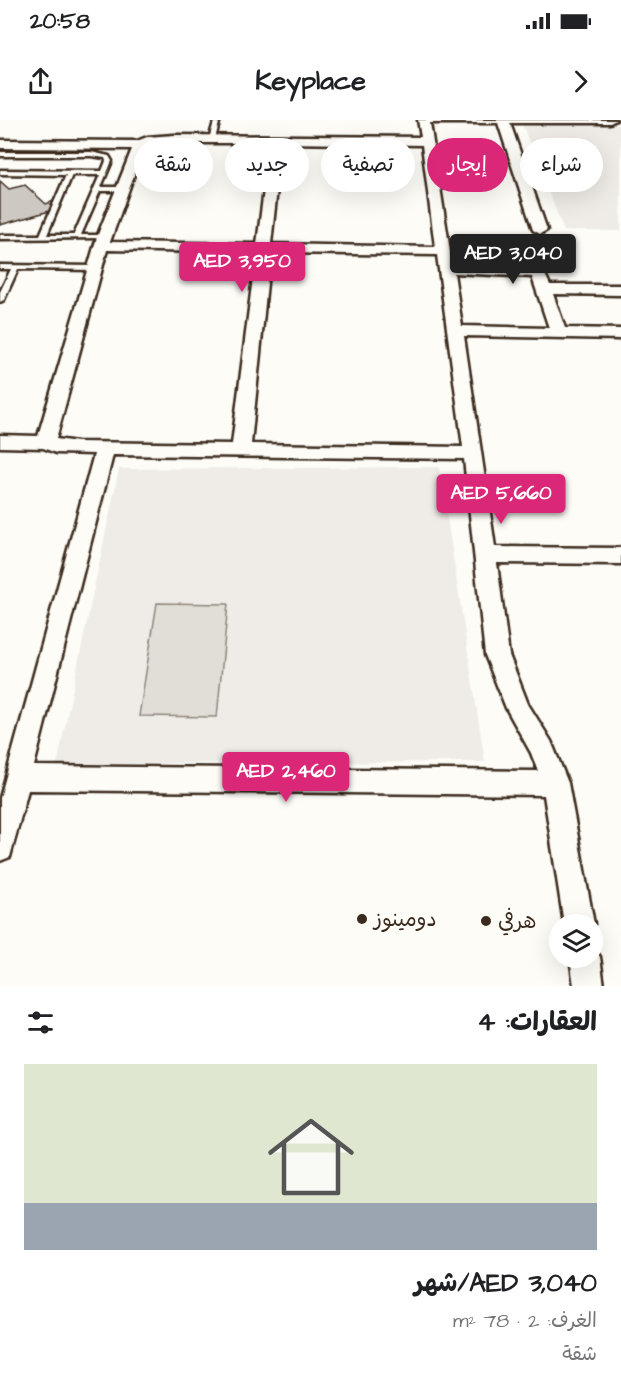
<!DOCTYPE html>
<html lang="ar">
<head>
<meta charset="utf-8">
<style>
  :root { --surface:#fff; --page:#f2f2f2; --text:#202124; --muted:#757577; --accent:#db2777 }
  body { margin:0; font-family:"Architects Daughter","Playpen Sans Arabic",sans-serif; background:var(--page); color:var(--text); direction:rtl; height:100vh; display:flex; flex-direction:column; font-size:22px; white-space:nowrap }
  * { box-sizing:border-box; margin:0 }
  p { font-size:20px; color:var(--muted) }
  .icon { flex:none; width:33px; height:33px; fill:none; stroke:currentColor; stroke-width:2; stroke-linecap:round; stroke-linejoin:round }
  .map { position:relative; height:866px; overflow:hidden; direction:ltr }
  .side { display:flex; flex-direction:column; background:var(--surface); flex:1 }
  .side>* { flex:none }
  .top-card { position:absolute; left:18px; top:18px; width:585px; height:54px; direction:rtl; display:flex; gap:12px }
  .buttons { position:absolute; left:549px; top:794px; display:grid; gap:12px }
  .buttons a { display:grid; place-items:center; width:54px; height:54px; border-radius:50%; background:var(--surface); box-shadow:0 6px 24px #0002; font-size:30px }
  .price { position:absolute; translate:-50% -51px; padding:0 14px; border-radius:6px; background:var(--accent); color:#fff; font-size:20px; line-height:39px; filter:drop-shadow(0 2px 3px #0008) }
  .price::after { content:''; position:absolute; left:50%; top:36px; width:18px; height:14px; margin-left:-9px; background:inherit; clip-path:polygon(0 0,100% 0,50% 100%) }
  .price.active { background:#222; color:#fff }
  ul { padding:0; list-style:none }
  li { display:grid; align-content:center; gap:12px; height:318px; padding:0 24px }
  li span { display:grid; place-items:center; height:186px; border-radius:0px; color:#555 }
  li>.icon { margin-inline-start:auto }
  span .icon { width:108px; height:108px; fill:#fffc; stroke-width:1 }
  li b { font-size:26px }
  h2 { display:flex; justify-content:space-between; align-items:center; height:72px; padding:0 24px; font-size:26px }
  .pill { padding:0 21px; border-radius:27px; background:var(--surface); box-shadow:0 6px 24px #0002; font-size:21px; line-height:54px }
  .pill.active { background:var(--accent); color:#fff }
  .status { display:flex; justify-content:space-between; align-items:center; height:42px; padding:0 30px; background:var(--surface); direction:ltr }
  .status svg { height:16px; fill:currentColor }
  header { display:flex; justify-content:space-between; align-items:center; height:78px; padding:0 24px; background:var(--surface); font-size:27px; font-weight:700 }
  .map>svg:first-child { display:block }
  .built { fill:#efece7 }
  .green { fill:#e1ded7; stroke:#8e847a; stroke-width:1.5 }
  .building { fill:#cdc8c2; stroke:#3b2a1e; stroke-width:1.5 }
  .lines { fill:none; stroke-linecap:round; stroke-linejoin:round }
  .service-casing { stroke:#3b2a1e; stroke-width:5 }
  .minor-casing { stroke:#3b2a1e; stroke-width:5 }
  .service { fill:#fdfcf7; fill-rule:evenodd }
  .minor { fill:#fdfcf7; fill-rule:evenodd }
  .poi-dot { fill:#3b2a1e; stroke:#fdfcf7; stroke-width:2 }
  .labels { text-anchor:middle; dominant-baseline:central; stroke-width:4.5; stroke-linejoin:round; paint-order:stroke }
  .near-poi-label { font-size:21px; fill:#3b2a1e; stroke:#fdfcf7; text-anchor:start }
</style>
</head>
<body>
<div class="status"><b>20:58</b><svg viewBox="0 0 49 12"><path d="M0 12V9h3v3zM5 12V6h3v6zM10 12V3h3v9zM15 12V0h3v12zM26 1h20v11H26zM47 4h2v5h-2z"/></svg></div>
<header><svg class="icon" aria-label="forward" viewBox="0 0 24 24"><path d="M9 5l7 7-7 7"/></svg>Keyplace<svg class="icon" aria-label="share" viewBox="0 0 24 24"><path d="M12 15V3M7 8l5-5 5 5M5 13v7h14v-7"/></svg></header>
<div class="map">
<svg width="621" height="866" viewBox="0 0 621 866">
  <rect width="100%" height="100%" fill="#fdfcf7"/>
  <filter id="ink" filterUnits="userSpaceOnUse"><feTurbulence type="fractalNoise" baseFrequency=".0167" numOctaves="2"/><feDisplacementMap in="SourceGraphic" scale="12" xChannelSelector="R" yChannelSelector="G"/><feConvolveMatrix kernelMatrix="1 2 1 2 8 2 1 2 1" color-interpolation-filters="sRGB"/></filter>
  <g filter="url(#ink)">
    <!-- built -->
    <g class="built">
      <path d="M522 4 621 5V111H564Z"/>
      <path d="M439 347 485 642 57 644 119 349Z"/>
    </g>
    <!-- green -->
    <path class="green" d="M157 483 228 484 217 597 139 596Z"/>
    <!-- building -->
    <path class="building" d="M0 61 9 69 25 65 46 84 54 81 60 88 0 105Z"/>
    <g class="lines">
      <defs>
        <g id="service">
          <path d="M214 2 219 3 215 19 212 21 209 19Z"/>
          <path d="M0 32H91L109 36 112 41 101 67H122L125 69 122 71H100L81 115H104L108 117 106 118 0 119V115H40L66 55 0 54V50L102 51 106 41 105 38 91 36H0ZM72 55H100L74 115H47Z"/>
          <path d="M0 145 95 146 99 148 95 150 18 149 4 180 0 182V172L11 149H0Z"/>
        </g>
        <g id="minor">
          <path d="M418 0H616L610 3H510L547 110 540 114 533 110 498 3H430L452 144 532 147 544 152 550 165H621V175L553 174 565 208 621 209V219L464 216 495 427 621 428V444L497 443 509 535 528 584 551 621 568 663 594 804 592 807V804H564L544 675 28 670 10 737 0 741V678L94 334 56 333 43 328 0 327V315L38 316 97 117 132 29 0 28V20L137 21 147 17 174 15 421 17ZM174 23H270L257 124 110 122 144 27ZM282 23 422 25 435 127 271 124ZM107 130 256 133 232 324 77 322 56 319ZM270 133 437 135 463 327 251 324ZM454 153 532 157 549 208 462 206ZM113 335 464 339 485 535 506 588 531 633 538 651 34 646Z"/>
          <path d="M592 825 600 837 604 866H574L570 837H592Z"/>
        </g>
      </defs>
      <!-- service casing -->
      <use href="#service" class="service-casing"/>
      <!-- minor casing -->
      <use href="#minor" class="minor-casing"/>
      <!-- service -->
      <use href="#service" class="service"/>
      <!-- minor -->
      <use href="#minor" class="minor"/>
    </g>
  </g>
  <!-- markers -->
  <g class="poi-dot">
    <circle cx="362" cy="799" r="6"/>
    <circle cx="486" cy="801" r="6"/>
  </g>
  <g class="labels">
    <!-- near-poi labels -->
    <g class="near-poi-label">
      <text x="374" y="799">دومينوز</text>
      <text x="498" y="801">هرفي</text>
    </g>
  </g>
</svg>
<div class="buttons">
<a><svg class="icon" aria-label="layers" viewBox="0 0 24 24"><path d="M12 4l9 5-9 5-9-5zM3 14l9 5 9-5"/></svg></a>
</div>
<b class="price active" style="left:513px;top:165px">AED 3,040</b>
<b class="price" style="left:242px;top:173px">AED 3,950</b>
<b class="price" style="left:501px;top:405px">AED 5,660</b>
<b class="price" style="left:286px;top:683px">AED 2,460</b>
<div class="top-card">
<a class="pill">شراء</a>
<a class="pill active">إيجار</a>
<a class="pill">تصفية</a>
<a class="pill">جديد</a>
<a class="pill">شقة</a>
</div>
</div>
<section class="side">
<h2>العقارات: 4<svg class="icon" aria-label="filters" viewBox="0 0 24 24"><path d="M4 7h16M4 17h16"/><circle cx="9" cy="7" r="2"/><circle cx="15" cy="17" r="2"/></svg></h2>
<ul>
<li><span style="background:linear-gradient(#dfe7d0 75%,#9aa5b1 0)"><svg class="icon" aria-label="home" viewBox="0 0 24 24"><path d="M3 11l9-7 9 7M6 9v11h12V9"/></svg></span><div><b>AED 3,040/شهر</b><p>الغرف: 2 · 78 m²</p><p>شقة</p></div></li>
</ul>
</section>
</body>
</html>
